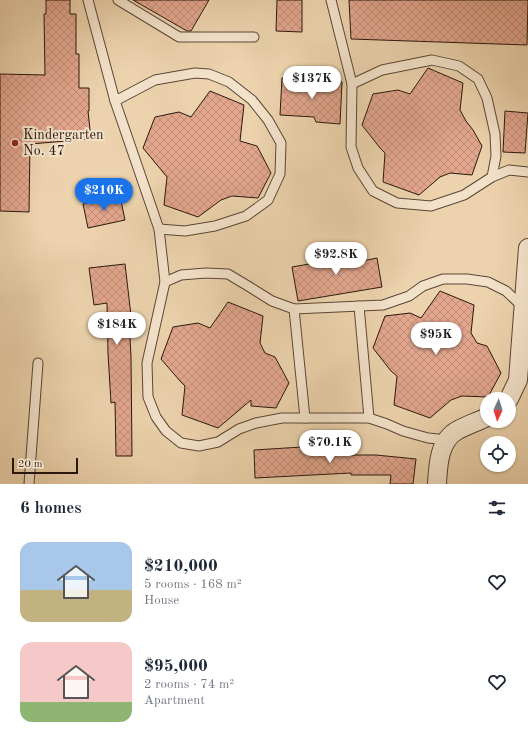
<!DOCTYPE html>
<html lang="en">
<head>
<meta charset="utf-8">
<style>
  :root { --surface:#fff; --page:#f6f6f7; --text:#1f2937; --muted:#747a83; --accent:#1a73e8 }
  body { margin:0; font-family:"Old Standard TT",serif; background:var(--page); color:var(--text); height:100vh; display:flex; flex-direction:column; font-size:15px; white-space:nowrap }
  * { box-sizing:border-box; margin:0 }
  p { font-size:13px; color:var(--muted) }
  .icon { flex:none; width:22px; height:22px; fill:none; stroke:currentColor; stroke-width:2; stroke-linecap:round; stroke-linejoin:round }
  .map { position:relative; height:484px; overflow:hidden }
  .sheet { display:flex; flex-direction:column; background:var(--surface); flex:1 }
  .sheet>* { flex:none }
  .needle { width:26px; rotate:184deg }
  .fabs { position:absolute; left:480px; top:392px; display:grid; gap:8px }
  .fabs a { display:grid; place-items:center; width:36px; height:36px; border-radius:50%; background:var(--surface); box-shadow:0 1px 3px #0004; font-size:20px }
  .scale { position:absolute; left:12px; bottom:10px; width:66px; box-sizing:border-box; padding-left:4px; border:2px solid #2b170e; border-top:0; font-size:11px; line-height:14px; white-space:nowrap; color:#2b170e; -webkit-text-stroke:3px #f3e2ca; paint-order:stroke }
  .price { position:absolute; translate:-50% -34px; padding:0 9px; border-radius:14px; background:#fff; color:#222; font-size:13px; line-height:26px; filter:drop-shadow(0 1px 2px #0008) }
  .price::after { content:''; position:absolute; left:50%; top:24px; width:12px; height:9px; margin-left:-6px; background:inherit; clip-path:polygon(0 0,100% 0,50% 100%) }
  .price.active { background:var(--accent); color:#fff }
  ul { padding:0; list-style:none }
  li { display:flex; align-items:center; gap:12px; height:100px; padding:0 20px }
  li span { display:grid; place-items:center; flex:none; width:112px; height:80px; border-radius:12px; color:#555 }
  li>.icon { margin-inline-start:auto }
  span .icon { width:48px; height:48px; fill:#fffc; stroke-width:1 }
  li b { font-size:17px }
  h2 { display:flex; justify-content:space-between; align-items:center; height:48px; padding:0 20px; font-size:17px }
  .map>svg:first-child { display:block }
  .building { fill:url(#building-cross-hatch); stroke:#2b170e }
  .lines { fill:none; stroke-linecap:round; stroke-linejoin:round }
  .lane-casing { stroke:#5b4636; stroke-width:11 }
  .street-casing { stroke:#5b4636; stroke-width:20 }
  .lane { stroke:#f3e2ca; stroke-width:9 }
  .street { stroke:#f3e2ca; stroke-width:18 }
  .poi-dot { fill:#8f2418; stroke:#f3e2ca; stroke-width:1.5 }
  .labels { text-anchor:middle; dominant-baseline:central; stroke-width:4; stroke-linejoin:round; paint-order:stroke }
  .poi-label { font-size:14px; fill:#2b170e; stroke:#f3e2ca; text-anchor:start }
</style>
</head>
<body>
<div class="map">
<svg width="528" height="484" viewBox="0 0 528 484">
  <defs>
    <pattern id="building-cross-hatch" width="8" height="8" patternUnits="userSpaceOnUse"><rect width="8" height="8" fill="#e2a68d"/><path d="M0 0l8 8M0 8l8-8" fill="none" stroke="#c28e78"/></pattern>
  </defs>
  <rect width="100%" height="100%" fill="#ecd3ad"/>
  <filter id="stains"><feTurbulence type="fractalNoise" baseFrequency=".005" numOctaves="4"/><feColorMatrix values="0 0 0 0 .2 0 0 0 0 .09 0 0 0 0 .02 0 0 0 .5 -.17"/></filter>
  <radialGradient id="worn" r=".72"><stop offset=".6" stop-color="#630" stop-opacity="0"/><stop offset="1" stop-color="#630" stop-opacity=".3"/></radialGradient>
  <!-- building -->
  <g class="building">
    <path d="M46 0H70V14H76V54H79V88H89V111H88L91 139 30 144 29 212 0 211V74L45 75 44 14H46Z"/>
    <path d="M133 0H209L191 31H187Z"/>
    <path d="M277 0H302V32L276 31Z"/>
    <path d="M349 0H528L527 45 351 39Z"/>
    <path d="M428 68 463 83 460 110 466 121 473 130 482 146 472 175 450 173 440 177 419 195 383 182 385 153 380 148 362 125 373 94 398 90 410 94Z"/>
    <path d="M282 78 342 82 340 124 316 122 314 117 280 115Z"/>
    <path d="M210 91 244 105 240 141 257 146 271 173 258 198 232 196 221 200 198 217 164 205 167 177 143 148 155 117 179 112 191 117Z"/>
    <path d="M505 111 528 113 525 153 503 152Z"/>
    <path d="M120 196 125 220 88 228 83 204Z"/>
    <path d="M355 248 358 262 377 258 382 287 298 301 292 267 326 261 325 253Z"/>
    <path d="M125 264 132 324 129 320 131 357 132 456H116L115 402 111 403 108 353 107 303 94 305 89 268Z"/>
    <path d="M440 291 474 305 471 333 477 343 487 346 501 373 488 397 462 396 451 400 430 418 394 405 397 376 391 371 373 348 385 316 410 313 421 318Z"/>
    <path d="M228 302 263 316 260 343 265 353 275 357 289 383 276 408 251 406V400L218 428 182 415 185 386 180 381 161 359 173 327 198 323 210 328Z"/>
    <path d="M334 445V455H376L416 459 413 484H390L391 475H351V473L255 478 254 450Z"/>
  </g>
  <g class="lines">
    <defs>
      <g id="lane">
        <path d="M88 0 115 101 159 229 165 282 147 363 148 397 156 417 166 431 181 443 199 446 218 442 239 429 256 423 282 418H369L387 424 403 431 428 438 447 440"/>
        <path d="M118 0 179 37H254"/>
        <path d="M331 0 352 84 351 147 358 168 373 191 397 203 431 206 464 195 492 177 509 170 528 172"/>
        <path d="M352 84 382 70 432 60 459 66 478 79 487 98 495 134 496 156 492 177"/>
        <path d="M115 101 155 80 195 73 209 74 229 82 252 100 268 120 281 143 280 174 268 200 246 216 215 226 185 231 159 229"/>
        <path d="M165 282 181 275 206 273 228 274 248 286 272 301 294 309 383 305 409 296 423 286 443 279H467L488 282 506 291 523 307"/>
        <path d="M359 306 369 418"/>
        <path d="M294 309 305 418"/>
        <path d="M29 484 38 363"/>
      </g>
      <g id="street">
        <path d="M509 399 518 380 528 248"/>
        <path d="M437 484C438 465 439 440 458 430 467 425 477 422 487 417"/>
      </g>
    </defs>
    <!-- lane casing -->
    <use href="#lane" class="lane-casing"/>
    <!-- street casing -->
    <use href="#street" class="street-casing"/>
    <!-- lane -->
    <use href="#lane" class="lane"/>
    <!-- street -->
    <use href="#street" class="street"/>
  </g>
  <!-- markers -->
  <circle class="poi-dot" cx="15" cy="143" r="4"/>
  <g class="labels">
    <!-- poi labels -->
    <g class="poi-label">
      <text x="23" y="135">Kindergarten<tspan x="23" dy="16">No. 47</tspan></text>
    </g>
  </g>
  <rect width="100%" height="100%" filter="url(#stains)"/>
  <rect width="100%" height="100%" fill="url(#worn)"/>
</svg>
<div class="fabs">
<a><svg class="needle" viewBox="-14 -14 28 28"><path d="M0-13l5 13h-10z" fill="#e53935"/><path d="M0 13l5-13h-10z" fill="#747a83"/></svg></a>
<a><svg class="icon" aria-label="locate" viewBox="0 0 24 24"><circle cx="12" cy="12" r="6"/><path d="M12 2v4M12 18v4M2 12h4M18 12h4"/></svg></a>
</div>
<div class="scale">20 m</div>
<b class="price" style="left:312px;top:100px">$137K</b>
<b class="price active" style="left:104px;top:212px">$210K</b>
<b class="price" style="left:336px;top:276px">$92.8K</b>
<b class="price" style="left:117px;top:346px">$184K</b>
<b class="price" style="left:436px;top:356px">$95K</b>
<b class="price" style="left:330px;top:464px">$70.1K</b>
</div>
<section class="sheet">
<h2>6 homes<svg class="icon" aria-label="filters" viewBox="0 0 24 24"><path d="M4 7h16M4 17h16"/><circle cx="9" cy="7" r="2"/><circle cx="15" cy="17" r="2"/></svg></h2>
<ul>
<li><span style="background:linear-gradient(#a9c7e8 60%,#c2b280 0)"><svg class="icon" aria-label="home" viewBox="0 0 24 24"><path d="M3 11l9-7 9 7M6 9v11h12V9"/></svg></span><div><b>$210,000</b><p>5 rooms · 168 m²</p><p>House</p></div><svg class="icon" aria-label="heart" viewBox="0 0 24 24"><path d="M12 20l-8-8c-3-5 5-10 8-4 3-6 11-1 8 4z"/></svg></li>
<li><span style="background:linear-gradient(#f6c9c9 75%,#8fb573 0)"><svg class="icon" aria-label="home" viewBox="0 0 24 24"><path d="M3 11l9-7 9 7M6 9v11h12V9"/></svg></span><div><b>$95,000</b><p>2 rooms · 74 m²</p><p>Apartment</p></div><svg class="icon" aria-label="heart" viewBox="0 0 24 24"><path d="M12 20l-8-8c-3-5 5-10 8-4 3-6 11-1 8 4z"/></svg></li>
</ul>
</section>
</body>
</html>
